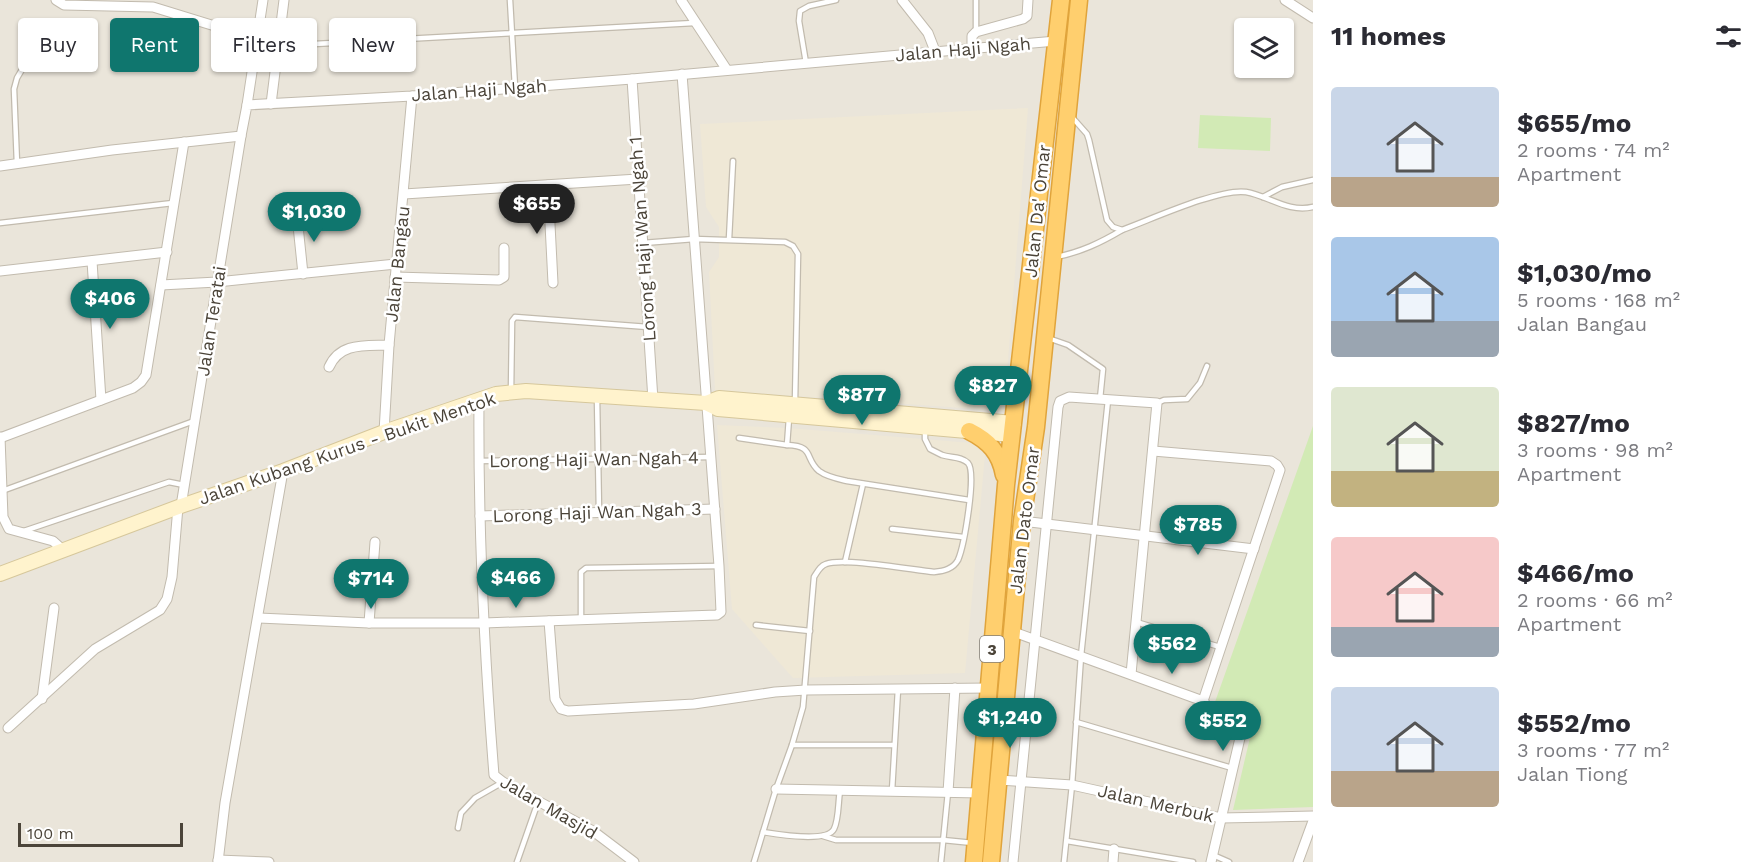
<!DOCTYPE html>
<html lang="en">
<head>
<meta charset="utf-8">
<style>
  :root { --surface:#fff; --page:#f7f7f7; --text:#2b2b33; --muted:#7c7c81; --accent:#0f766e }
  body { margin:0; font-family:"Work Sans",sans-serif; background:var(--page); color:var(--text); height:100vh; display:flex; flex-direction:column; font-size:22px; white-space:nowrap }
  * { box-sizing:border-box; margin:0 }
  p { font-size:20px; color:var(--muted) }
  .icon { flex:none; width:33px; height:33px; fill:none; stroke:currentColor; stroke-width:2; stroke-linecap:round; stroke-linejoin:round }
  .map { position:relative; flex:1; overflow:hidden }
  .panel { display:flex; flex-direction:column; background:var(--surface); width:450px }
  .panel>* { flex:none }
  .guide { position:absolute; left:18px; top:18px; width:570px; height:54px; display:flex; gap:12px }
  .tools { position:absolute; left:1234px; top:18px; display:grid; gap:12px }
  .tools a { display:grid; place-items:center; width:60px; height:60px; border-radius:6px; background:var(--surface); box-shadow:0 2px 4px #0004; font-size:30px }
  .scale { position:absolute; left:18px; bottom:15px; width:165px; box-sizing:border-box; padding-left:6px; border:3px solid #4b4439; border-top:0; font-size:16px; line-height:21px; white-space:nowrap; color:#4b4439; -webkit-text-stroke:4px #fff; paint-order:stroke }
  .price { position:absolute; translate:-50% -51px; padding:0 14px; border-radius:21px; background:var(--accent); color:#fff; font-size:20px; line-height:39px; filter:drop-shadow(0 2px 3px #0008) }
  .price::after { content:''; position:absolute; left:50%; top:36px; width:18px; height:14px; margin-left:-9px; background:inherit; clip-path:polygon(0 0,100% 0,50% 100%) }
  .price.active { background:#222; color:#fff }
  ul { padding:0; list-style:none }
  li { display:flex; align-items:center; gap:18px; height:150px; padding:0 18px }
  li span { display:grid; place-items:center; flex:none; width:168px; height:120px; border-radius:6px; color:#555 }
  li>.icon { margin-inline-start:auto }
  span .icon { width:72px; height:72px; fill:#fffc; stroke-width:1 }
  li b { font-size:26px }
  h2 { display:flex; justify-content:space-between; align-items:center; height:72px; padding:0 18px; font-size:26px }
  .chip { padding:0 21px; border-radius:6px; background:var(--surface); box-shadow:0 2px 4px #0004; font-size:21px; line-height:54px }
  .chip.active { background:var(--accent); color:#fff }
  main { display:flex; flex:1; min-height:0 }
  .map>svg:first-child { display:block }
  .residential { fill:#eae5da; fill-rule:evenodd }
  .education { fill:#efe8d6 }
  .green { fill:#d2eab5 }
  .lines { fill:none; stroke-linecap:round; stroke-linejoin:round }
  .lane-casing { stroke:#c2bbae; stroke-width:7 }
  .street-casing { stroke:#c2bbae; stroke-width:11 }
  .secondary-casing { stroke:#d6c79b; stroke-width:16 }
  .highway-casing { stroke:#e0a43c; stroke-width:19 }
  .lane { stroke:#fff; stroke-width:4.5 }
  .street { stroke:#fff; stroke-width:9 }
  .secondary { stroke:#fff3cd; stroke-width:14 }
  .highway { stroke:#ffcf6e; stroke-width:16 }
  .labels { text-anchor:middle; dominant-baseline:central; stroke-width:5; stroke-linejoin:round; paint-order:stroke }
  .shield { fill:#fff; stroke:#817c74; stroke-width:1.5 }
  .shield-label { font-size:16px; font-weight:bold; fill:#4b4439 }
  .street-label { font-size:18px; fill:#4b4439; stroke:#fff }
</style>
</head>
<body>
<main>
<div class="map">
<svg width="1313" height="862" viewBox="0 0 1313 862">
  <rect width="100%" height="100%" fill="#f6f3ec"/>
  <!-- residential -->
  <path class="residential" d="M0 0H1313V862H0ZM1245 28H1284V68H1245Z"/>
  <!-- education -->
  <g class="education">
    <path d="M1028 108 1004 411 715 390 709 272 719 257V227L706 207 700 124Z"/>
    <path d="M717 425 788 428 972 443 985 455 965 673 793 678 732 609Z"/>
  </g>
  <!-- green -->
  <g class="green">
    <path d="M1200 115 1271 118 1270 151 1198 148Z"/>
    <path d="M1313 426V807L1233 810 1252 729 1245 710 1215 702Z"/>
  </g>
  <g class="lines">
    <defs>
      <g id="lane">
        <path d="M510 0 515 87"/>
        <path d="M976 32V0"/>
        <path d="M278 46 694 23"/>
        <path d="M806 63 799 21 800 11 809 6 836 0"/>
        <path d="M1071 116 1087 134 1089 140 1107 220 1113 227 1122 230C1150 220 1219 188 1246 192 1269 196 1288 213 1313 207"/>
        <path d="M17 164 14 89 17 78 27 61"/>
        <path d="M1263 197 1282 187 1313 180"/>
        <path d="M0 223 173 203"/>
        <path d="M729 239 733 161"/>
        <path d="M643 243 694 239 785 242 793 246 798 254 795 402"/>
        <path d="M1056 257C1081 252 1100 243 1122 230"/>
        <path d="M1048 338 1068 345 1103 369 1100 399"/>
        <path d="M511 392 512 321 515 317 648 327"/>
        <path d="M597 397 599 512"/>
        <path d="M1157 403 1164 400 1187 399 1200 383 1207 366"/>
        <path d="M739 438 787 445 789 418"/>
        <path d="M787 445C815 446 804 458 819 471 827 477 838 479 847 481L969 500"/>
        <path d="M478 461 710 457"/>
        <path d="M2 491 194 421"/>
        <path d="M892 529 963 537"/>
        <path d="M24 531 169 482 184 485"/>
        <path d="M845 562 863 484"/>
        <path d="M581 620V572L586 568 719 566"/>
        <path d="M1136 622 1220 647"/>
        <path d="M756 625 810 631"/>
        <path d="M1076 722 1232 768"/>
        <path d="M792 745H894"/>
        <path d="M892 791 898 689"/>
        <path d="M458 828 461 813 475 798 503 782"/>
        <path d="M763 832C776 834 827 843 834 829 839 819 838 802 840 791"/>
        <path d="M823 836 836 840H943L973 843"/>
        <path d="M1067 841 1193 862"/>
        <path d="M1213 855 1229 862"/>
        <path d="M517 862 538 802"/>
        <path d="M754 862 776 789 792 745 803 707 814 577C818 571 820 566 826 564 843 557 913 570 934 572 944 571 953 569 958 560 964 546 977 473 968 463 961 456 951 458 942 455 938 453 934 451 930 449L925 439V430"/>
        <path d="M941 862 948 792"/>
        <path d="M1064 862 1072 785 1081 656 1108 400"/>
      </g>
      <g id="street">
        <path d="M56 0 64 5 153 7 257 39"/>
        <path d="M681 0 727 70"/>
        <path d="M902 0 928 33 935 51"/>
        <path d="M1285 0 1313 18"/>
        <path d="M972 49V36L976 32 1023 19 1027 16 1028 0"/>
        <path d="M632 79 653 400"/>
        <path d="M271 104 284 0"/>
        <path d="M247 105 263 0"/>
        <path d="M0 166 112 150 241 136 247 105 412 96 632 79 1056 41"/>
        <path d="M548 185 553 283"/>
        <path d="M404 194 638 179"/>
        <path d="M297 216 303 274"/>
        <path d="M92 261 101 400"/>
        <path d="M0 271 167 252"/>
        <path d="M395 277 499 280 504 277V248"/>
        <path d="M161 285 217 282 396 264"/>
        <path d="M329 367C340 342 365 346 389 345"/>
        <path d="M479 399C478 525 484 650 494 775L503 782 593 831 634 862"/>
        <path d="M384 432 389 345 412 96"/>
        <path d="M0 437 3 517 9 529 53 541 63 550"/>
        <path d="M0 438 133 388 141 382 146 375 184 142"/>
        <path d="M1153 451 1271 461 1277 465 1280 470 1203 701"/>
        <path d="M181 506 241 136"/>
        <path d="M480 516 715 509"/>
        <path d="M1022 521 1254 549"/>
        <path d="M259 618 369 623H484L717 615 721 612 719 566 682 74"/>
        <path d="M549 621 555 699 561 709 568 711 694 704 775 692 806 690 989 688"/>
        <path d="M369 623 375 542"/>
        <path d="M1011 631 1203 701C1215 720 1240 704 1240 738L1211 862"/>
        <path d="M42 699 54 608"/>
        <path d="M8 728 95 649 160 610 167 599 172 577 178 507"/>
        <path d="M999 780 1072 785 1221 818 1313 816"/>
        <path d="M776 789 980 793"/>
        <path d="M948 792 955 688"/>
        <path d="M218 860 269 862"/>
        <path d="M218 862 225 803 283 471"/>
        <path d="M1013 862 1058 407 1060 401 1069 397 1157 403 1131 674"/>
        <path d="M1113 862 1114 849"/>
        <path d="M1298 862 1313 821"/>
      </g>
      <g id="secondary">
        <path d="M706 403 719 398 1014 423"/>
        <path d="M0 574 181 506 283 471 384 432 496 394 526 391 706 403 718 409 1012 435"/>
      </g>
      <g id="highway">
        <path d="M969 431C989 441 1000 453 1004 475"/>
        <path d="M974 862 1006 485 1061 0"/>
        <path d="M991 862 1022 521 1036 427 1079 0"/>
      </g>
    </defs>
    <!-- lane casing -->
    <use href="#lane" class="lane-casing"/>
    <!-- street casing -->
    <use href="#street" class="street-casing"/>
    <!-- secondary casing -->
    <use href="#secondary" class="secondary-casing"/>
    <!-- highway casing -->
    <use href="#highway" class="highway-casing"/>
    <!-- lane -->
    <use href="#lane" class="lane"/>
    <!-- street -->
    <use href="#street" class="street"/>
    <!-- secondary -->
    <use href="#secondary" class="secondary"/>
    <!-- highway -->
    <use href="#highway" class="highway"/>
  </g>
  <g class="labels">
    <!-- shield labels -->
    <rect class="shield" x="980" y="636" width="24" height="26" rx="4.5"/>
    <g class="shield-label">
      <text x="992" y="649">3</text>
    </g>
    <!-- street labels -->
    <g class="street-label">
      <text transform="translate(963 49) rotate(-5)">Jalan Haji Ngah</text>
      <text transform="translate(479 90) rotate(-4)">Jalan Haji Ngah</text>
      <text transform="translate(1037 211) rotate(-84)">Jalan Da' Omar</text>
      <text transform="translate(642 239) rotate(-94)">Lorong Haji Wan Ngah 1</text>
      <text transform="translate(397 264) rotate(-84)">Jalan Bangau</text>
      <text transform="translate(211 321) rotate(-81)">Jalan Teratai</text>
      <text transform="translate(347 448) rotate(-19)">Jalan Kubang Kurus - Bukit Mentok</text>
      <text transform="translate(594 459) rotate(-1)">Lorong Haji Wan Ngah 4</text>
      <text transform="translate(597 512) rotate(-2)">Lorong Haji Wan Ngah 3</text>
      <text transform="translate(1024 520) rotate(-83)">Jalan Dato Omar</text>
      <text transform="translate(1156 803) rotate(13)">Jalan Merbuk</text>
      <text transform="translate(549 807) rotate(30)">Jalan Masjid</text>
    </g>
  </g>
</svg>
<div class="tools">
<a><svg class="icon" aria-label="layers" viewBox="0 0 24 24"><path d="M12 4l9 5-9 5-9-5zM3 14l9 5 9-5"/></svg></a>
</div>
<div class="scale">100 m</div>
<b class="price active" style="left:537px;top:235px">$655</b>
<b class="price" style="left:314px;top:243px">$1,030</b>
<b class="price" style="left:110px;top:330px">$406</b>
<b class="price" style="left:993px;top:417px">$827</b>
<b class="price" style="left:862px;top:426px">$877</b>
<b class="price" style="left:1198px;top:556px">$785</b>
<b class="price" style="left:516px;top:609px">$466</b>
<b class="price" style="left:371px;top:610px">$714</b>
<b class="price" style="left:1172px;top:675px">$562</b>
<b class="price" style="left:1010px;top:749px">$1,240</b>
<b class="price" style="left:1223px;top:752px">$552</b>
<div class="guide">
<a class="chip">Buy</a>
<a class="chip active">Rent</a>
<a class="chip">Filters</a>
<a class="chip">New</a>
</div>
</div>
<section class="panel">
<h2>11 homes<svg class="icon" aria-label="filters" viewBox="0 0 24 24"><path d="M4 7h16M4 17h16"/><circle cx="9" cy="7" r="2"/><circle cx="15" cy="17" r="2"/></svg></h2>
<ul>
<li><span style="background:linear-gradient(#c9d6e8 75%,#b9a48a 0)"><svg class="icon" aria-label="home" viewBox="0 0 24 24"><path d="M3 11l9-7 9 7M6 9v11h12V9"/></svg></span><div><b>$655/mo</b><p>2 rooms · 74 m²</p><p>Apartment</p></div></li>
<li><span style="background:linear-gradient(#a9c7e8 70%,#9aa5b1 0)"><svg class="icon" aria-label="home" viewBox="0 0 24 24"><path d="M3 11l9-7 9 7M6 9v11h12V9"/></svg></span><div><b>$1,030/mo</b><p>5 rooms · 168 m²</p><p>Jalan Bangau</p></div></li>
<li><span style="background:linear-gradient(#dfe7d0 70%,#c2b280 0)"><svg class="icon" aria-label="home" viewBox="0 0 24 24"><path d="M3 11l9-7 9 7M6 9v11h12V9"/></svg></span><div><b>$827/mo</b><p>3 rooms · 98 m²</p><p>Apartment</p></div></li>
<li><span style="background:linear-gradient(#f6c9c9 75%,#9aa5b1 0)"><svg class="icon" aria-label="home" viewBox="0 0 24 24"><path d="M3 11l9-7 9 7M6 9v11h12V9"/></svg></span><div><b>$466/mo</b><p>2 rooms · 66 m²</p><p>Apartment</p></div></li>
<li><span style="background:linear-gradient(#c9d6e8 70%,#b9a48a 0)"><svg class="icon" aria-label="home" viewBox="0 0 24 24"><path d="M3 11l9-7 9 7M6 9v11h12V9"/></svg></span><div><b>$552/mo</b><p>3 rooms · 77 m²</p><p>Jalan Tiong</p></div></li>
</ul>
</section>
</main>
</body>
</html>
